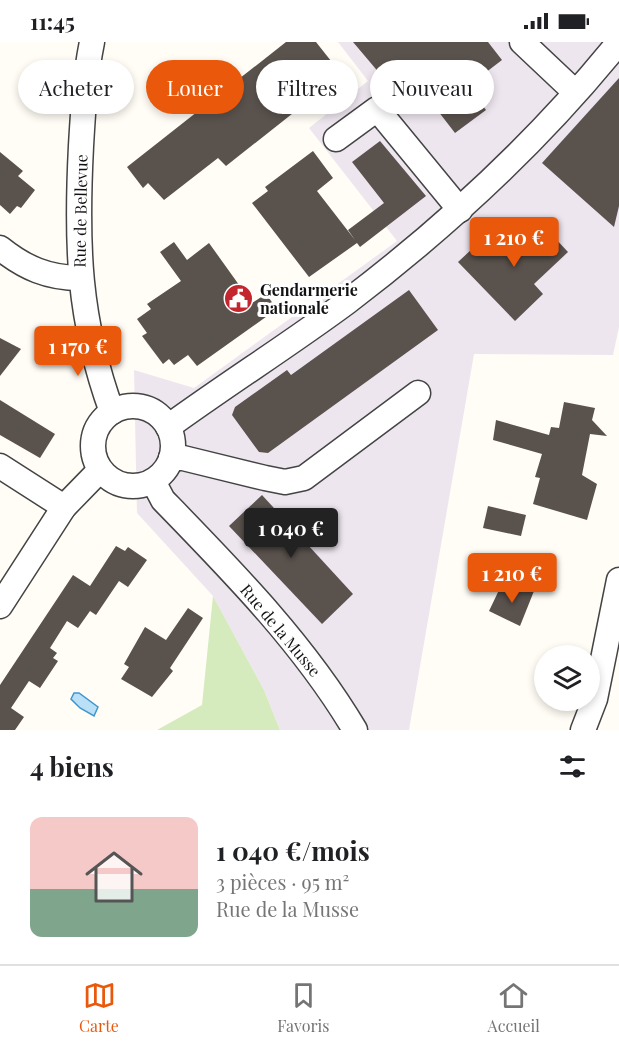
<!DOCTYPE html>
<html lang="fr">
<head>
<meta charset="utf-8">
<style>
  :root { --surface:#fff; --page:#f2f2f2; --text:#202124; --muted:#757577; --line:#e0e0e0; --accent:#ea580c }
  body { margin:0; font-family:"Playfair Display",serif; background:var(--page); color:var(--text); height:100vh; display:flex; flex-direction:column; font-size:22px; white-space:nowrap }
  * { box-sizing:border-box; margin:0 }
  p { font-size:20px; color:var(--muted) }
  .icon { flex:none; width:33px; height:33px; fill:none; stroke:currentColor; stroke-width:2; stroke-linecap:round; stroke-linejoin:round }
  .map { position:relative; height:688px; overflow:hidden }
  .sheet { display:flex; flex-direction:column; background:var(--surface); flex:1 }
  .sheet>* { flex:none }
  .hud { position:absolute; left:18px; top:18px; width:584px; height:54px; display:flex; gap:12px }
  .tools { position:absolute; left:534px; top:603px; display:grid; gap:12px }
  .tools a { display:grid; place-items:center; width:66px; height:66px; border-radius:50%; background:var(--surface); box-shadow:0 3px 9px #0003; font-size:30px }
  .price { position:absolute; translate:-50% -51px; padding:0 14px; border-radius:6px; background:var(--accent); color:#fff; font-size:20px; line-height:39px; filter:drop-shadow(0 2px 3px #0008) }
  .price::after { content:''; position:absolute; left:50%; top:36px; width:18px; height:14px; margin-left:-9px; background:inherit; clip-path:polygon(0 0,100% 0,50% 100%) }
  .price.active { background:#222; color:#fff }
  ul { padding:0; list-style:none }
  li { display:flex; align-items:center; gap:18px; height:150px; padding:0 30px }
  li span { display:grid; place-items:center; flex:none; width:168px; height:120px; border-radius:12px; color:#555 }
  li>.icon { margin-inline-start:auto }
  span .icon { width:72px; height:72px; fill:#fffc; stroke-width:1 }
  li b { font-size:26px }
  h2 { display:flex; justify-content:space-between; align-items:center; height:72px; padding:0 30px; font-size:26px }
  .chip { padding:0 21px; border-radius:27px; background:var(--surface); box-shadow:0 3px 9px #0003; font-size:21px; line-height:54px }
  .chip.active { background:var(--accent); color:#fff }
  .status { display:flex; justify-content:space-between; align-items:center; height:42px; padding:0 30px; background:var(--surface); direction:ltr }
  .status svg { height:16px; fill:currentColor }
  .menu { display:flex; justify-content:space-around; align-items:center; height:84px; border-top:2px solid var(--line); background:var(--surface); font-size:16px; color:var(--muted) }
  .menu a { display:grid; justify-items:center; gap:3px }
  .menu .active { color:var(--accent) }
  .map>svg:first-child { display:block }
  .industrial { fill:#eee6ef }
  .green { fill:#d5ebbd }
  .water { fill:#b9e0f7; stroke:#3f96cf; stroke-width:1.5 }
  .building { fill:#5a524d }
  .lines { fill:none; stroke-linecap:round; stroke-linejoin:round }
  .minor-casing { stroke:#444; stroke-width:27 }
  .minor { stroke:#fff; stroke-width:24 }
  .labels { text-anchor:middle; dominant-baseline:central; stroke-width:6; stroke-linejoin:round; paint-order:stroke }
  .street-label { font-size:16px; fill:#111; stroke:#fff }
  .poi-label { font-size:16px; font-weight:bold; fill:#111; stroke:#fff; text-anchor:start }
</style>
</head>
<body>
<div class="status"><b>11:45</b><svg viewBox="0 0 49 12"><path d="M0 12V9h3v3zM5 12V6h3v6zM10 12V3h3v9zM15 12V0h3v12zM26 1h20v11H26zM47 4h2v5h-2z"/></svg></div>
<div class="map">
<svg width="619" height="688" viewBox="0 0 619 688">
  <rect width="100%" height="100%" fill="#fffdf5"/>
  <!-- industrial -->
  <path class="industrial" d="M338 0H619V285L613 313 474 312 409 688H280L264 648 213 554 137 471 134 328 194 346 397 199 309 86 368 39Z"/>
  <!-- green -->
  <path class="green" d="M213 554 264 648 280 688H157L202 663Z"/>
  <!-- water -->
  <path class="water" d="M74 651H79L98 665 94 674 80 666 71 657Z"/>
  <!-- building -->
  <g class="building">
    <path d="M286 0H316L335 24 320 37 326 45 226 124 218 116 164 158 148 141 143 146 127 125Z"/>
    <path d="M353 0H488L502 18 468 44 486 68 455 91 404 25 386 39Z"/>
    <path d="M619 36V164L614 185 542 121Z"/>
    <path d="M380 99 426 154 360 205 357 201 309 235 252 161 268 149 265 145 313 109 333 136 317 149 355 198 348 188 384 161 352 120Z"/>
    <path d="M0 110 23 129 18 134 35 148 21 166 17 164 10 172 0 163Z"/>
    <path d="M539 179 568 210 534 242 543 252 515 279 458 220 487 193 504 211Z"/>
    <path d="M174 200 187 218 209 201 252 261 266 252 277 267 197 324 188 313 174 323 169 317 163 322 142 294 147 291 137 277 151 267 147 262 181 239 160 210Z"/>
    <path d="M409 248 438 288 268 411 259 410 232 373 235 365 287 328 291 333Z"/>
    <path d="M0 296 21 307 0 334Z"/>
    <path d="M0 358 55 392 40 416 0 393Z"/>
    <path d="M564 360 595 366 592 378 607 394 590 392 582 433 597 442 587 478 533 462 540 436 535 435 542 412 493 398 496 378 549 393 551 385 559 386Z"/>
    <path d="M262 453 353 552 322 582 229 484Z"/>
    <path d="M488 464 526 473 521 494 483 486Z"/>
    <path d="M116 504 125 509 128 505 147 518 128 545 119 539 96 573 90 569 78 586 67 579 50 606 57 611 53 616 58 619 40 646 29 639 11 666 24 675 15 688H0V643L73 533 90 544Z"/>
    <path d="M500 546 534 549 520 584 489 569Z"/>
    <path d="M188 566 203 576 170 626 173 629 152 655 121 637 129 625 124 622 145 585 166 598Z"/>
  </g>
  <g class="lines">
    <defs>
      <g id="minor">
        <path d="M92 0C85 34 83 70 81 104 76 202 78 277 112 370"/>
        <path d="M522 0 575 50"/>
        <path d="M336 97 377 67 460 168"/>
        <path d="M0 206C25 226 48 236 80 236"/>
        <circle cx="133" cy="404" r="40"/>
        <path d="M168 385C227 342 289 303 347 260 447 184 540 98 619 0"/>
        <path d="M171 416H183L265 436 285 440 304 436 418 351"/>
        <path d="M0 424 64 465"/>
        <path d="M153 439 163 458C233 530 304 602 355 688"/>
        <path d="M0 564 64 465 100 428"/>
        <path d="M583 688 595 657 619 538"/>
      </g>
    </defs>
    <!-- minor casing -->
    <use href="#minor" class="minor-casing"/>
    <!-- minor -->
    <use href="#minor" class="minor"/>
  </g>
  <!-- icons -->
  <defs>
    <symbol id="civic-disc" viewBox="-11 -11 22 22"><circle r="9.5" fill="#c4262e" stroke="#fff"/><path d="M-.6-6.5H3V-4.5H.6V-3L4-1V1h2V6H-6V1h2V-1L-.6-3ZM-1.2 2.5V6h2.4V2.5Z" fill="#fff"/></symbol>
  </defs>
  <g fill-rule="evenodd">
    <use href="#civic-disc" x="222" y="240" width="33" height="33"/>
  </g>
  <g class="labels">
    <!-- street labels -->
    <g class="street-label">
      <text transform="translate(80 169) rotate(-89)">Rue de Bellevue</text>
      <text transform="translate(281 588) rotate(50)">Rue de la Musse</text>
    </g>
    <!-- poi labels -->
    <g class="poi-label">
      <text x="260" y="247">Gendarmerie<tspan x="260" dy="18">nationale</tspan></text>
    </g>
  </g>
</svg>
<div class="tools">
<a><svg class="icon" aria-label="layers" viewBox="0 0 24 24"><path d="M12 4l9 5-9 5-9-5zM3 14l9 5 9-5"/></svg></a>
</div>
<b class="price" style="left:514px;top:226px">1 210 €</b>
<b class="price" style="left:78px;top:335px">1 170 €</b>
<b class="price active" style="left:291px;top:517px">1 040 €</b>
<b class="price" style="left:512px;top:562px">1 210 €</b>
<div class="hud">
<a class="chip">Acheter</a>
<a class="chip active">Louer</a>
<a class="chip">Filtres</a>
<a class="chip">Nouveau</a>
</div>
</div>
<section class="sheet">
<h2>4 biens<svg class="icon" aria-label="filters" viewBox="0 0 24 24"><path d="M4 7h16M4 17h16"/><circle cx="9" cy="7" r="2"/><circle cx="15" cy="17" r="2"/></svg></h2>
<ul>
<li><span style="background:linear-gradient(#f6c9c9 60%,#7fa58c 0)"><svg class="icon" aria-label="home" viewBox="0 0 24 24"><path d="M3 11l9-7 9 7M6 9v11h12V9"/></svg></span><div><b>1 040 €/mois</b><p>3 pièces · 95 m²</p><p>Rue de la Musse</p></div></li>
</ul>
</section>
<nav class="menu">
<a class="active"><svg class="icon" aria-label="map" viewBox="0 0 24 24"><path d="M3 6l6-2 6 2 6-2v14l-6 2-6-2-6 2zM9 4v14M15 6v14"/></svg>Carte</a>
<a><svg class="icon" aria-label="saved" viewBox="0 0 24 24"><path d="M7 4h10v16l-5-4-5 4z"/></svg>Favoris</a>
<a><svg class="icon" aria-label="home" viewBox="0 0 24 24"><path d="M3 11l9-7 9 7M6 9v11h12V9"/></svg>Accueil</a>
</nav>
</body>
</html>
